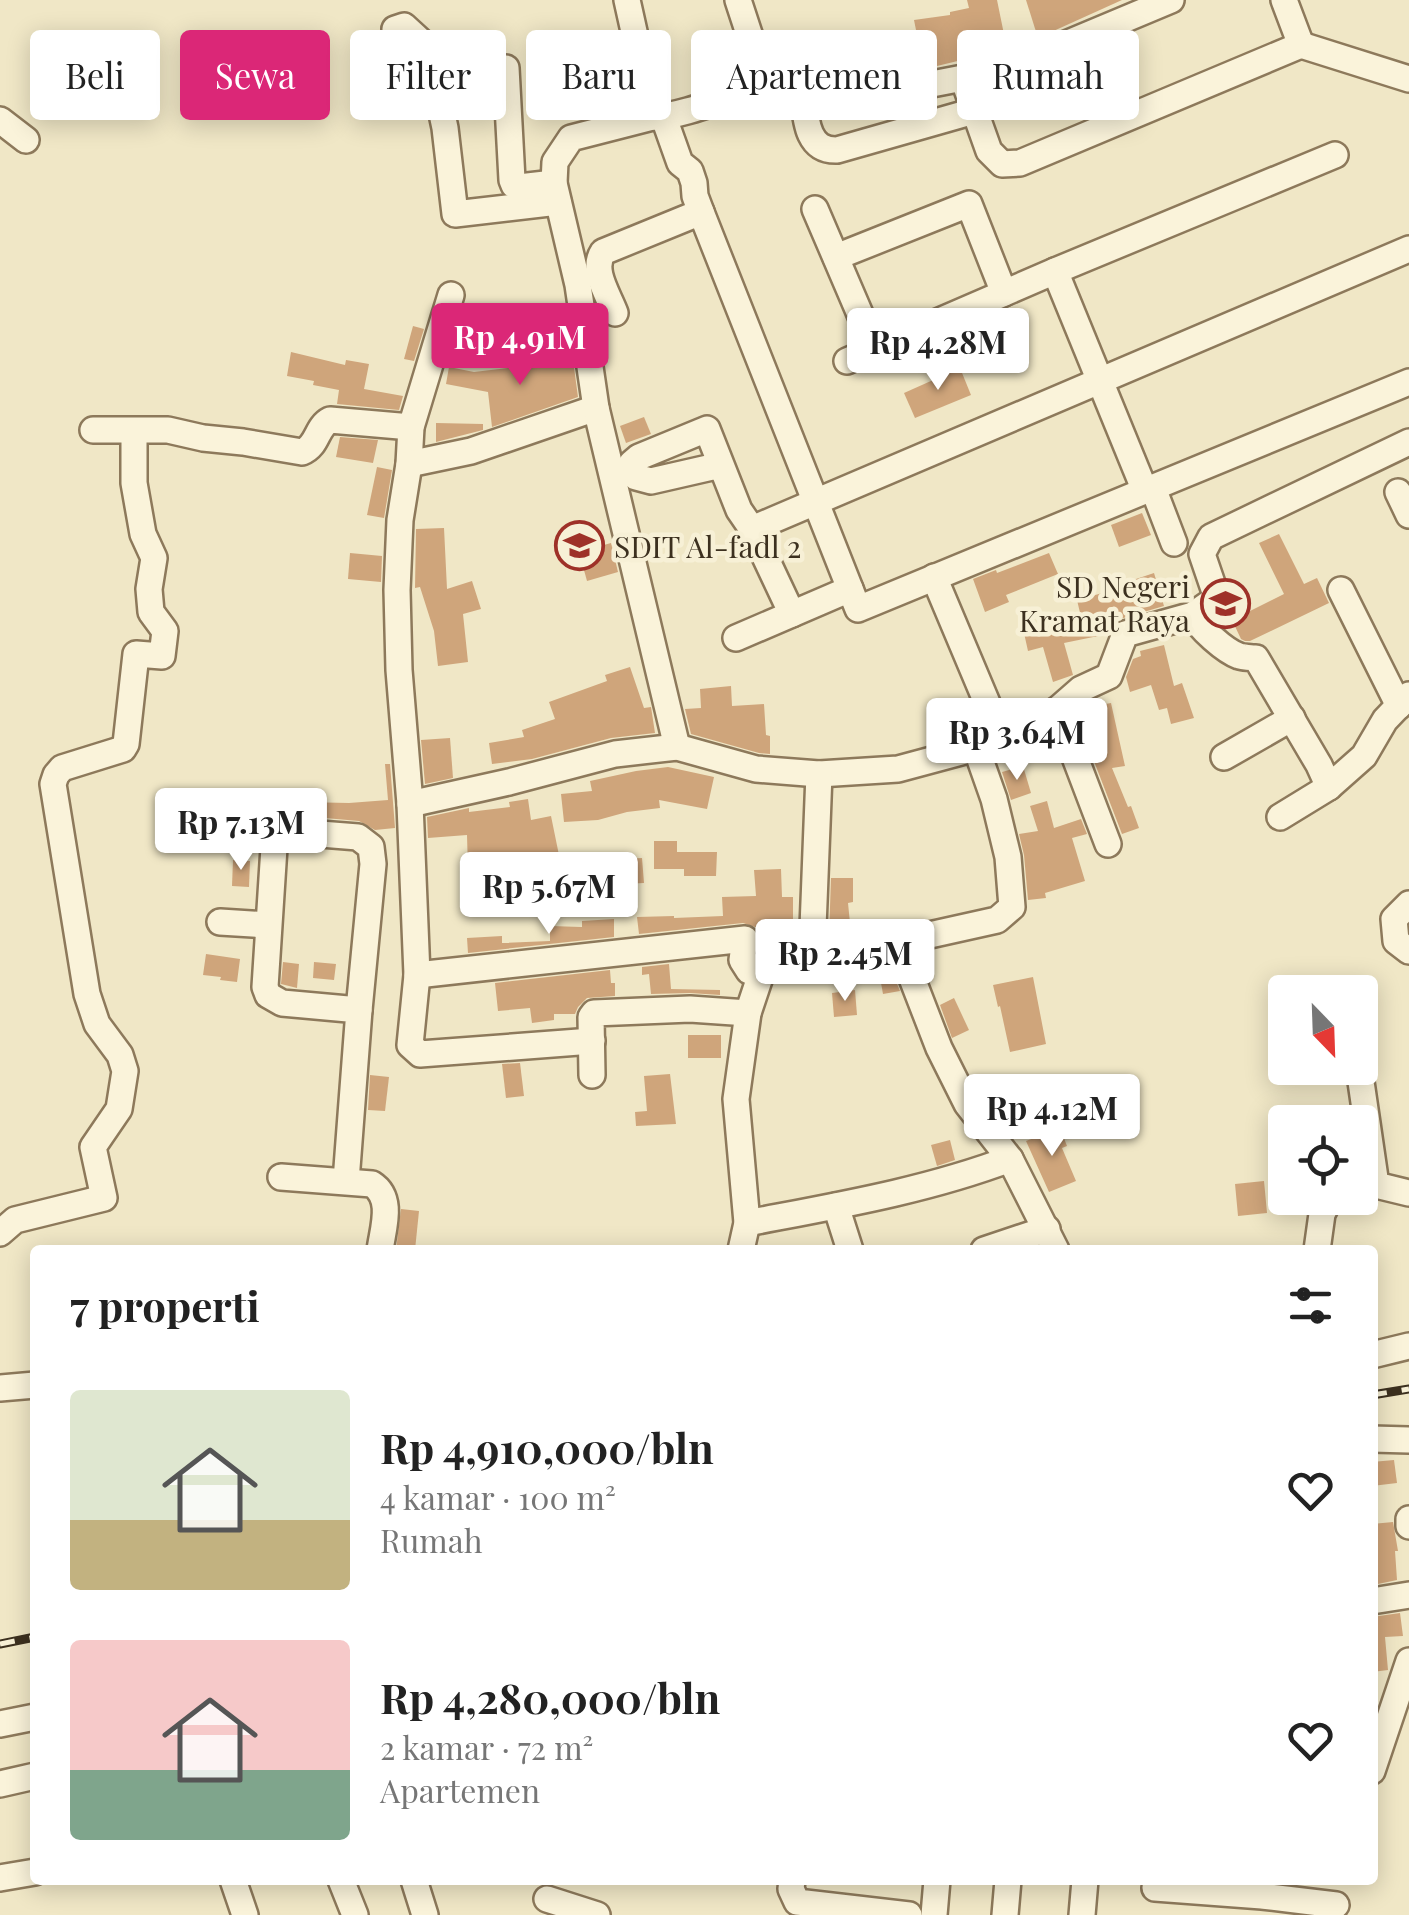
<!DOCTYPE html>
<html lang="id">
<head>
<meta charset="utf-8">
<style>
  :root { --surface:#fff; --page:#f6f6f6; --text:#222; --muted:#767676; --accent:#db2777 }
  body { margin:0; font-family:"Playfair Display",serif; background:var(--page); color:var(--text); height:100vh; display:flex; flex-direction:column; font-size:38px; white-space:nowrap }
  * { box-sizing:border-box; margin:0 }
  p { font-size:32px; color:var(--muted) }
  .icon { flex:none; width:55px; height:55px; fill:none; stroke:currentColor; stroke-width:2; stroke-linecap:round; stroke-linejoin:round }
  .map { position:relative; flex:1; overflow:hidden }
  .panel { position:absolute; left:30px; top:1245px; width:1348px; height:640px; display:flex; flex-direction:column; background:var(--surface); border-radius:10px; box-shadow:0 5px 25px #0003 }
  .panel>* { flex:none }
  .banner { position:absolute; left:30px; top:30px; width:1350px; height:90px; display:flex; gap:20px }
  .needle { width:65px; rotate:157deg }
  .fabs { position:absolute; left:1268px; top:975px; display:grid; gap:20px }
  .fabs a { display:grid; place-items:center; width:110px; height:110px; border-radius:10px; background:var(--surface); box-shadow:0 5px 25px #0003; font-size:50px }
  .price { position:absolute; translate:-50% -85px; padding:0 22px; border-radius:10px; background:#fff; color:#222; font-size:32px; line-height:65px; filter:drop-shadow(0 2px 5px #0008) }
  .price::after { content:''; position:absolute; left:50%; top:60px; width:30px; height:22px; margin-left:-15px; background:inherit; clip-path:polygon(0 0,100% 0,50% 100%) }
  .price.current { background:var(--accent); color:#fff }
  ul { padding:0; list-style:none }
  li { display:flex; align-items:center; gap:30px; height:250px; padding:0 40px }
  li span { display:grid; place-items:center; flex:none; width:280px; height:200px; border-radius:10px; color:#555 }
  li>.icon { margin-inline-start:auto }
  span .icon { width:120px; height:120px; fill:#fffc; stroke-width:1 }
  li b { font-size:42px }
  h2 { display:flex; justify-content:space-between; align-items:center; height:120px; padding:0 40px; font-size:42px }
  .tag { padding:0 35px; border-radius:10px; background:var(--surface); box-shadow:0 5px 25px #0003; font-size:35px; line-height:90px }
  .tag.current { background:var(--accent); color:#fff }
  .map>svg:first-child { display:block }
  .building { fill:#cfa57b }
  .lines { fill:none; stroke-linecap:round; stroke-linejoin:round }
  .minor-casing { stroke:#8d795b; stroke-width:30 }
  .minor { stroke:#faf3da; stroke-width:25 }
  .rail-casing { stroke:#3c301f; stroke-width:9 }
  .rail { stroke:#f7f0d6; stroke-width:5; stroke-dasharray:15; stroke-linecap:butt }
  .labels { text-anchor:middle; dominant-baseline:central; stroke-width:9; stroke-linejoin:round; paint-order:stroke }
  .poi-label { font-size:30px; fill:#3c301f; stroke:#f7f0d6; text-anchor:start }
</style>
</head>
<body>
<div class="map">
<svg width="1409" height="1915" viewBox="0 0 1409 1915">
  <rect width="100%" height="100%" fill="#f0e7c6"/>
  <!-- building -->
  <g class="building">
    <path d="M967 0H997L1007 49 937 66 830 80 819 76 816 50 856 46V44L878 42V39L898 37 897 32 916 30 914 20 950 15V12L969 8Z"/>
    <path d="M1026 0H1122L1038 38Z"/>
    <path d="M413 326 424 329 414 361 404 359Z"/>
    <path d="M291 352 345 365 346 360 369 364 364 389 403 396 399 410 337 404 339 390 313 385 314 381 287 376Z"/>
    <path d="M573 360 578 397 492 427 488 392 446 384 449 367 474 372Z"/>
    <path d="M960 368 971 395 915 418 904 393Z"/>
    <path d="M644 417 651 434 626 443 620 426Z"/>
    <path d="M436 423 483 424V430L436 442Z"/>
    <path d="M340 437 378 440 373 463 336 457Z"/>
    <path d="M377 467 392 470 384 518 367 515Z"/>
    <path d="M1142 513 1151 535 1119 547 1111 525Z"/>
    <path d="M444 528 447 589 472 581 481 609 463 614 468 662 438 666 434 631 420 587 415 588 416 529Z"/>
    <path d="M1279 534 1304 584 1317 578 1329 603 1250 641H1245L1241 639 1232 620 1284 594 1259 543Z"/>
    <path d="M611 543 618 572 587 581 579 552Z"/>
    <path d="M350 553 382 556 381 582 348 579Z"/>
    <path d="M1049 553 1058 574 1006 595 1009 602 985 612 973 579 996 570 997 573Z"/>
    <path d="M1154 573 1164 606 1120 619 1113 623 1108 634 1064 643 1073 675 1053 682 1043 647 1028 651 1024 633 1081 617 1077 600 1128 586 1127 582Z"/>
    <path d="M1164 645 1174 686 1182 683 1194 718 1171 724 1167 708 1159 710 1151 685 1130 692 1126 677 1133 659 1141 656 1140 651Z"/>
    <path d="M630 667 644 708 651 707 655 733 611 738 532 759 492 764 489 743 524 737 522 730 555 719 549 702 607 681 605 675Z"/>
    <path d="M731 686 732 706 764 704 766 735 770 736V754L759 753 691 734 685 709 701 708 700 689Z"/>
    <path d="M1111 703 1125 766 1112 768 1128 807 1131 806 1139 828 1122 834 1092 756 1088 733 1084 734 1076 715 1084 708Z"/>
    <path d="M450 738 453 778 425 784 421 740Z"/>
    <path d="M385 764H390L395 828 375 830 359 821 302 816V802L349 803 388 800Z"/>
    <path d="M1023 766 1031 793 1011 800 1002 772Z"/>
    <path d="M668 767 714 777 707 809 659 800 660 808 627 812 598 820 564 822 561 794 592 791 590 781 636 771Z"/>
    <path d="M528 799 531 820 551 816 561 865 567 864 573 895 548 899 542 870 511 874V870L468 871 467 835 428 838 427 817 469 808V812L510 807 509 802Z"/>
    <path d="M1047 801 1054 828 1081 819 1087 834 1072 838 1085 881 1045 893 1046 898 1028 900 1024 855 1019 834 1038 831 1030 806Z"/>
    <path d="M654 841H677V852H717L716 876H684V869H654Z"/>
    <path d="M642 858 644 883 603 885 601 870 623 868 622 859Z"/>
    <path d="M233 860 250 861 249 887 232 886Z"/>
    <path d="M781 869 782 897H793V926L755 927 743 923 639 934 637 917 674 916V918L723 916 722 897 756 896 754 870Z"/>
    <path d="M831 878H853V902L848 903 851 933 829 936Z"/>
    <path d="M614 919V937L468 953 467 938 502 936V943L550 941V926L582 927V921Z"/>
    <path d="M206 954 240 959 237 982 220 980 221 977 203 975Z"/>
    <path d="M283 962 299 964 297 988 281 984Z"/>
    <path d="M314 962 336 964 334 980 313 978Z"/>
    <path d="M669 964 671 989 720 990V995L690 993 651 994 649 974 642 975V967Z"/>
    <path d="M889 964 900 991 883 994 878 966Z"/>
    <path d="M610 970 611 983H615V996L587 998 578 1007 575 1014H554V1020L532 1023 530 1008 498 1011 495 983Z"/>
    <path d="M1033 977 1046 1044 1010 1052 1000 1006 998 1007 993 985Z"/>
    <path d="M855 990 857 1015 834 1017 832 993Z"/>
    <path d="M954 998 969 1030 952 1038 940 1005Z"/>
    <rect x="688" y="1035" width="33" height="23"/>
    <path d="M520 1063 524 1096 506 1098 502 1064Z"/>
    <path d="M670 1074 676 1124 636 1126 635 1112 647 1111 644 1076Z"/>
    <path d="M370 1075 389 1077 385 1111 368 1110Z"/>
    <path d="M1060 1128 1067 1146 1062 1148 1076 1181 1049 1192 1026 1141Z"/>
    <path d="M950 1140 955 1160 937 1166 931 1145Z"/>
    <path d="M1264 1181 1267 1213 1238 1216 1235 1184Z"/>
    <path d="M401 1209 419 1211 415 1250H396Z"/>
    <path d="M1394 1460 1397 1483 1372 1486V1462Z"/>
    <path d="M1393 1522 1398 1551H1395L1397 1580 1378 1584 1375 1554H1372V1524Z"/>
    <path d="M1400 1613 1403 1636 1385 1637 1388 1670 1372 1672V1617Z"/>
  </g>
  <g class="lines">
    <defs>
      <g id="minor">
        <path d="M627 0 653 117"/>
        <path d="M738 0 756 55 802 86 827 97 854 99 963 78 1030 59 1171 0"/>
        <path d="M395 29 404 26 428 48 445 128 455 214 558 202"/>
        <path d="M1301 45 1409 79"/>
        <path d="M506 68 512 180 514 185 519 187 554 183"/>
        <path d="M963 78 989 151 1002 164 1020 163 1301 45 1284 0"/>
        <path d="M802 86C806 111 803 151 837 150L974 111"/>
        <path d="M664 118 680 163 690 171 694 183 695 196 701 212 858 609 1409 382"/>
        <path d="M0 120 26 140"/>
        <path d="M815 209 875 349"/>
        <path d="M836 257 969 204 1004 293"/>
        <path d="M1055 271 1145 491"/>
        <path d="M451 295 411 427 409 464 400 520 397 590 399 670 410 804 417 975 410 1045 420 1054 592 1041"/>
        <path d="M615 313C608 294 591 270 603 252L701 212"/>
        <path d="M847 361 1055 271 1335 155"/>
        <path d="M93 430H168L203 438 243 442 302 452C318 446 316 427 330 420L411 427"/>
        <path d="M409 464 471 451 596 408"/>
        <path d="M721 465 651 481 636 477 632 463 639 457 707 429 739 510 752 529 792 614"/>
        <path d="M1153 488 1174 543"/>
        <path d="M1398 492 1409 515"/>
        <path d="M752 529 1409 249"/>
        <path d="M934 577 990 710"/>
        <path d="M1341 590 1399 706"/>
        <path d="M1193 615C1199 628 1225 651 1239 656 1240 657 1255 658 1256 658L1319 765 1329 787 1364 756 1385 720 1409 695"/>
        <path d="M736 638 850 589"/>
        <path d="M1057 710 1108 844"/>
        <path d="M677 747 596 408 578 285 554 183 555 162 571 138 653 117C666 118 710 106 721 98 734 90 749 68 756 55"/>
        <path d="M1224 757 1292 718"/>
        <path d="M410 804 509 782 615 754 677 747 756 769 819 774 898 769 976 748 1057 710 1081 689 1109 676 1125 634 1193 615 1217 598 1202 554 1211 537 1409 442"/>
        <path d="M1280 817 1329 787"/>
        <path d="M193 824 358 837 371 847 373 864 359 1010"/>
        <path d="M275 832 265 987 268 995 282 1003 359 1010 346 1181"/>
        <path d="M1409 904 1394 919 1396 941 1409 951"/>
        <path d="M220 922 268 925"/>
        <path d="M898 942 939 1048 967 1104 1010 1159 1056 1250"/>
        <path d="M812 953 819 774"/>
        <path d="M417 975 745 939 742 960 749 971 761 975"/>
        <path d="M1359 1068 1376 1185 1409 1193"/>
        <path d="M592 1075 591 1017 594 1013 690 1009 748 1013"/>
        <path d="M281 1177 372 1184C394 1198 383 1228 380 1250"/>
        <path d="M836 1206 850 1250"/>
        <path d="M747 1223C835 1206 925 1191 1010 1159"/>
        <path d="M0 1233 15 1220 104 1198 93 1147 119 1109 125 1071 120 1055 97 1024 87 994 53 784 56 775 62 768 123 749 126 744 136 654 162 656 165 631 151 612 149 589 154 558 143 534 134 483V432"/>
        <path d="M741 1250 747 1223 736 1099 748 1013 765 962 898 942 997 920 1012 907 1008 857 994 799 976 748"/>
        <path d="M984 1250 1047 1229"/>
        <path d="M1317 1250 1322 1214 1330 1198"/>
        <path d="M1372 1355 1409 1346"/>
        <path d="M0 1388 35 1385"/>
        <path d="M1372 1439 1409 1440"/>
        <path d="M1409 1519V1526"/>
        <path d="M1372 1601 1409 1595"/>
        <path d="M0 1724 35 1717"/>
        <path d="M1372 1771 1409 1661"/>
        <path d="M0 1784 35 1776"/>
        <path d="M0 1878 35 1872"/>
        <path d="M233 1880 245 1915"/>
        <path d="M341 1880 355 1915"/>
        <path d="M414 1880 425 1915"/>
        <path d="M792 1880 791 1889 797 1902 909 1915"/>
        <path d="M1155 1888 1262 1896 1336 1905"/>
        <path d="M547 1899 597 1915"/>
        <path d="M934 1915 937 1880"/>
        <path d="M1005 1915 1008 1880"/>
        <path d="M1082 1915 1085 1880"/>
      </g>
    </defs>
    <!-- minor casing -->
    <use href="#minor" class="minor-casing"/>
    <!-- minor -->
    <use href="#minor" class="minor"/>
    <defs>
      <g id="rail">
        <path d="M1372 1395 1409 1389"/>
        <path d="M0 1644 35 1637"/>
      </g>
    </defs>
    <!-- rail casing -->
    <use href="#rail" class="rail-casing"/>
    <!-- rail -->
    <use href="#rail" class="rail"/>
  </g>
  <!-- icons -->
  <defs>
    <symbol id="school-ring" viewBox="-11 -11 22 22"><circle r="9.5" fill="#f7f0d6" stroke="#9e3128" stroke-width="1.5"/><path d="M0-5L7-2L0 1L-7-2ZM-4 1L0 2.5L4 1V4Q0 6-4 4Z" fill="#9e3128"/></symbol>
  </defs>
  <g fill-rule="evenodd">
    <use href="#school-ring" x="552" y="518" width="55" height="55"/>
    <use href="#school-ring" x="1198" y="576" width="55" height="55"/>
  </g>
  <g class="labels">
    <!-- poi labels -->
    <g class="poi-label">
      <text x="614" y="546">SDIT Al-fadl 2</text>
      <text x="1190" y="586" text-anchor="end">SD Negeri<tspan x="1190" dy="34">Kramat Raya</tspan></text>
    </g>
  </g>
</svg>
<div class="fabs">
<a><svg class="needle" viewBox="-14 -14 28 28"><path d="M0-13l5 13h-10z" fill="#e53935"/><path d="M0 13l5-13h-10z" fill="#767676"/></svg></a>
<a><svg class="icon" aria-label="locate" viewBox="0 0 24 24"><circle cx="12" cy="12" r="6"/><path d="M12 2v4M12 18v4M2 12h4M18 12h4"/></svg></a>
</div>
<b class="price current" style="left:520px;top:388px">Rp 4.91M</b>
<b class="price" style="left:938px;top:393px">Rp 4.28M</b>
<b class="price" style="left:1017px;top:783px">Rp 3.64M</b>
<b class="price" style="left:241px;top:873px">Rp 7.13M</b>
<b class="price" style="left:549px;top:937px">Rp 5.67M</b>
<b class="price" style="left:845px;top:1004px">Rp 2.45M</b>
<b class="price" style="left:1052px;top:1159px">Rp 4.12M</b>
<div class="banner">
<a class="tag">Beli</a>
<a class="tag current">Sewa</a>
<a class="tag">Filter</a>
<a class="tag">Baru</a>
<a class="tag">Apartemen</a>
<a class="tag">Rumah</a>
</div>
<section class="panel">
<h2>7 properti<svg class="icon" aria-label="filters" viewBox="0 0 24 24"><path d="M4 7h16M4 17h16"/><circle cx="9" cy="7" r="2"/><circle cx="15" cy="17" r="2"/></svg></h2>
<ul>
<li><span style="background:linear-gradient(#dfe7d0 65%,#c2b280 0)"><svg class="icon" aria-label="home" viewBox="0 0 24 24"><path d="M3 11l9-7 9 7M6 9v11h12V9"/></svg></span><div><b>Rp 4,910,000/bln</b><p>4 kamar · 100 m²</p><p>Rumah</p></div><svg class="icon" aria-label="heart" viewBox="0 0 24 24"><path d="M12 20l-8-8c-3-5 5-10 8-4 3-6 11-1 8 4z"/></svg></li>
<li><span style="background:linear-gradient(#f6c9c9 65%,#7fa58c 0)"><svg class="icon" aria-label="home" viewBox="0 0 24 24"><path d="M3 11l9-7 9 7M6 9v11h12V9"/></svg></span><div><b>Rp 4,280,000/bln</b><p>2 kamar · 72 m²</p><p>Apartemen</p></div><svg class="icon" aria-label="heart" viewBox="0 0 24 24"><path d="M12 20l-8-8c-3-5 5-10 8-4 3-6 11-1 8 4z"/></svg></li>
</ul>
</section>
</div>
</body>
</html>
